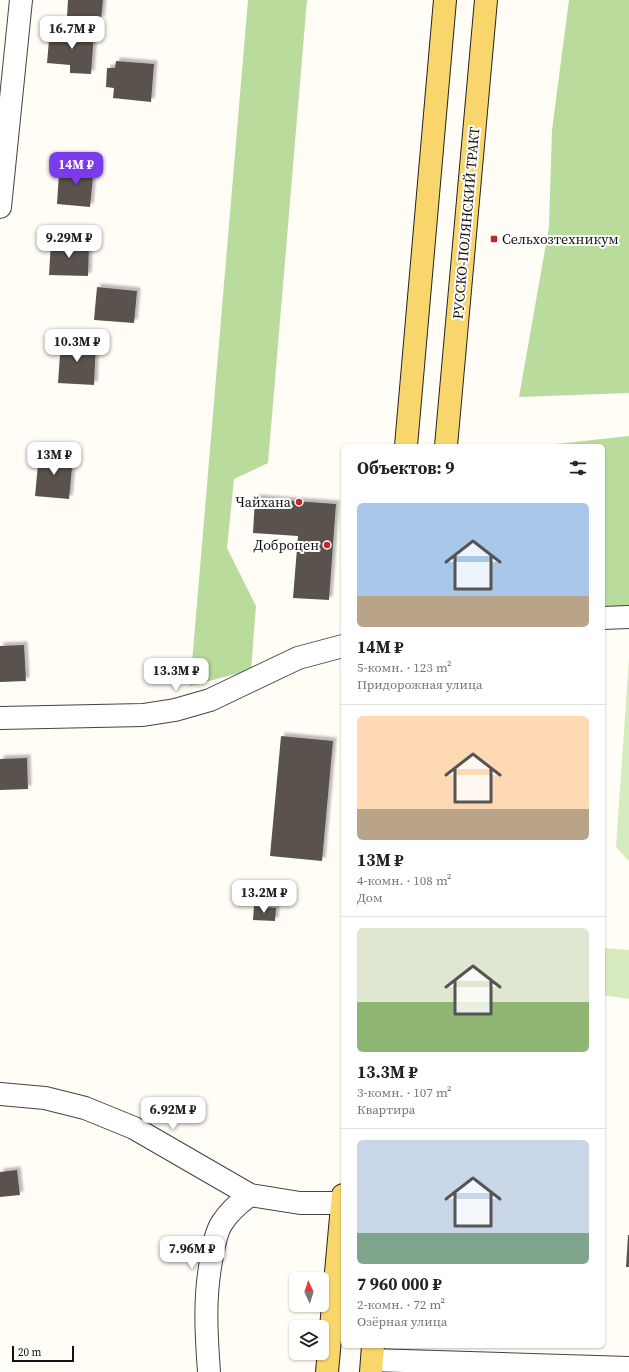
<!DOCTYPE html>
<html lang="ru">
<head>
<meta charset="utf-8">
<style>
  :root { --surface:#fff; --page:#f2f2f2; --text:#222; --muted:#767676; --line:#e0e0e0; --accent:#7c3aed }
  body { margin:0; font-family:"Source Serif 4",serif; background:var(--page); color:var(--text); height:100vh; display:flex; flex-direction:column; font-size:15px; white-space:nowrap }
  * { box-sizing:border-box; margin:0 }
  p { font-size:13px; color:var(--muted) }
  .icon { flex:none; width:22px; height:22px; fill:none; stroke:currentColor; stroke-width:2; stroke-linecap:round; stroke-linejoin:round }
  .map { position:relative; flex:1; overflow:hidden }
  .drawer { position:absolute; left:341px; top:444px; width:264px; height:904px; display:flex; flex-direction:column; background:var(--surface); border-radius:6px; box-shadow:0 1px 3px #0004 }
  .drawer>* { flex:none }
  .needle { width:26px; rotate:356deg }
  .fabs { position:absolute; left:289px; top:1272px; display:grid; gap:8px }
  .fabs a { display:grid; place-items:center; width:40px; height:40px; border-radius:6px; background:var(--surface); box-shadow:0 1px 3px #0004; font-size:20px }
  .scale { position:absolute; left:12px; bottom:10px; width:62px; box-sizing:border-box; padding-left:4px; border:2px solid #111; border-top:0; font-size:11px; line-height:14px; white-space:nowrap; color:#111; -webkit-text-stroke:3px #fff; paint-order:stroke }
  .price { position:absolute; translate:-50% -34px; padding:0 9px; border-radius:8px; background:#fff; color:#222; font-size:13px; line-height:26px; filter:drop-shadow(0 1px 2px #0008) }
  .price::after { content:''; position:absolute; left:50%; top:24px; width:12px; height:9px; margin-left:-6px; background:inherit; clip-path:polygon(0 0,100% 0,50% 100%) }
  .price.active { background:var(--accent); color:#fff }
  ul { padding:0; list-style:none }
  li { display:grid; align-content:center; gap:8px; height:212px; padding:0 16px }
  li+li { border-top:1px solid var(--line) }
  li span { display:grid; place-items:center; height:124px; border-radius:6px; color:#555 }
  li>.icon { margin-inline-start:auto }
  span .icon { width:72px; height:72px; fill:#fffc; stroke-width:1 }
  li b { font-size:17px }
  h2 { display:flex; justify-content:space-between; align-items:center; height:48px; padding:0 16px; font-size:17px }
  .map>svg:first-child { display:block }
  .green { fill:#d5ebbd }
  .forest { fill:#b9dc9c }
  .building { fill:#5a524d; filter:url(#shadow) }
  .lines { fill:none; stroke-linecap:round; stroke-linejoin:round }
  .minor-casing { stroke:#444; stroke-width:24 }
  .major-casing { stroke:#222; stroke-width:24 }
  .minor { stroke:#fff; stroke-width:22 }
  .major { stroke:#f9d66b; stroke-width:22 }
  .poi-dot { fill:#c4262e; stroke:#fff; stroke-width:1.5 }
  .labels { text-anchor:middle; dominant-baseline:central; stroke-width:4; stroke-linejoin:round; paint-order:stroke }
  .street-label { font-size:14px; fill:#111; stroke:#fff }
  .poi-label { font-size:14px; fill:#111; stroke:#fff; text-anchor:end }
</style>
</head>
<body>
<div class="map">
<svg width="629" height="1372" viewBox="0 0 629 1372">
  <defs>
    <filter id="shadow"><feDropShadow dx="3.5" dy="-3.5" stdDeviation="1" flood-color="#0004"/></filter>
  </defs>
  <rect width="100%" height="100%" fill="#fffdf5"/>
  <!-- green -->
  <g class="green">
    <path d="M629 658V861L616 847Z"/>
    <path d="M603 948 629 950V999L603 995Z"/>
  </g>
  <!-- forest -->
  <g class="forest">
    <path d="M248 0H307L268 463 234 479 227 548 256 606 251 670 190 686Z"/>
    <path d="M569 0H629V393L519 397 549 227 552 130Z"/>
    <path d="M629 436V610H603V446H555L556 444Z"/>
  </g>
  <!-- building -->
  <g class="building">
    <path d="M68 0H103L101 20 67 17Z"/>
    <path d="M50 29 94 33 91 74 70 73V65L47 63Z"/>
    <path d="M116 61 154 64 151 102 113 98 114 88 106 87 107 68H115Z"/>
    <path d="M66 164 94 166 90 207 57 204 59 173 65 174Z"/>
    <path d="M51 242 89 244 88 276 49 275Z"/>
    <path d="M97 287 137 291 134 323 94 320Z"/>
    <path d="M61 341 96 343 94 385 58 383Z"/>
    <path d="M39 454 73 457 69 499 35 496Z"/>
    <path d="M255 498 336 504 329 600 293 598 298 536 253 533Z"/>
    <path d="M24 645 26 681 0 682V646Z"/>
    <path d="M281 736 333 741 322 861 270 856Z"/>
    <path d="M27 758 28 789 0 790V759Z"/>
    <path d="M254 906 276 908 275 921 253 920Z"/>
    <path d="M17 1170 20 1195 0 1197V1172Z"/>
    <path d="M628 1235H629V1267H626Z"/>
  </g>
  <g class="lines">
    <defs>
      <g id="minor">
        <path d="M0 207 21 0"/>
        <path d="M603 618 629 617"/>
        <path d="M0 718 143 715 175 710 210 700 298 658 343 646"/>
        <path d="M0 1094 45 1098 85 1108 134 1128 250 1195 300 1203H342"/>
        <path d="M372 1360 629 1368"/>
        <path d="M209 1372C206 1332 204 1295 212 1256 214 1245 216 1232 222 1223 229 1212 239 1203 250 1195"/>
      </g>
      <g id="major">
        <path d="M406 446 445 0"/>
        <path d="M446 446 486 0"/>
        <path d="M327 1372 343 1195"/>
        <path d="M371 1372 373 1346"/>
      </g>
    </defs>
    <!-- minor casing -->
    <use href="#minor" class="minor-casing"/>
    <!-- major casing -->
    <use href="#major" class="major-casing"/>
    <!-- minor -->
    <use href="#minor" class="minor"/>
    <!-- major -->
    <use href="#major" class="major"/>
  </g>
  <!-- markers -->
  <g class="poi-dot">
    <rect x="490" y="235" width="8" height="8" rx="2"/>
    <circle cx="299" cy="502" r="4"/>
    <circle cx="327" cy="545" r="4"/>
  </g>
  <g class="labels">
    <!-- street labels -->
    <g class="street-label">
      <text transform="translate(466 223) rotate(-85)">РУССКО-ПОЛЯНСКИЙ ТРАКТ</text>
    </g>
    <!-- poi labels -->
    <g class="poi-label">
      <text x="502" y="239" text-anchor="start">Сельхозтехникум</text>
      <text x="291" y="502">Чайхана</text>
      <text x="319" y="545">Доброцен</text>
    </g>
  </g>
</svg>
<div class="fabs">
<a><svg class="needle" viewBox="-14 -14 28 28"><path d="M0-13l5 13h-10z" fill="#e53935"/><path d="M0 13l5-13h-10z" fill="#767676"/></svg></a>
<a><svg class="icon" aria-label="layers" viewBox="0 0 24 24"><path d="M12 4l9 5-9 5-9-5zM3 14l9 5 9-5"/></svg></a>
</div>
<div class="scale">20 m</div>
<b class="price" style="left:72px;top:50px">16.7M ₽</b>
<b class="price active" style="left:76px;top:186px">14M ₽</b>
<b class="price" style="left:69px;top:259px">9.29M ₽</b>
<b class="price" style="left:77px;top:363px">10.3M ₽</b>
<b class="price" style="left:54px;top:476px">13M ₽</b>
<b class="price" style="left:176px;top:692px">13.3M ₽</b>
<b class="price" style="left:264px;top:914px">13.2M ₽</b>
<b class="price" style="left:173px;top:1131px">6.92M ₽</b>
<b class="price" style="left:192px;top:1270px">7.96M ₽</b>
<section class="drawer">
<h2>Объектов: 9<svg class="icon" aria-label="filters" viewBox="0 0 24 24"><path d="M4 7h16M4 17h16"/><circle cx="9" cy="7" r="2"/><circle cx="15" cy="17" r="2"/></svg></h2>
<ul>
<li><span style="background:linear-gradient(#a9c7e8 75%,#b9a48a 0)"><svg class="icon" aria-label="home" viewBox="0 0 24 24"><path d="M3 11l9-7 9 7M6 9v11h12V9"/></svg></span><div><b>14M ₽</b><p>5-комн. · 123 m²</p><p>Придорожная улица</p></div></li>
<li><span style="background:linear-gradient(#ffd9b3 75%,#b9a48a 0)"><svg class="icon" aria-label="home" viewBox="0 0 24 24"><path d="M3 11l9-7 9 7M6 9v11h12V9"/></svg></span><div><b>13M ₽</b><p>4-комн. · 108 m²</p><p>Дом</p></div></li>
<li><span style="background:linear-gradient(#dfe7d0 60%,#8fb573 0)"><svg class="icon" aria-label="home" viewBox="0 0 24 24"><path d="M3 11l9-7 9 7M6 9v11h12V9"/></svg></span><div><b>13.3M ₽</b><p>3-комн. · 107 m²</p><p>Квартира</p></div></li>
<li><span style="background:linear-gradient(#c9d6e8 75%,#7fa58c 0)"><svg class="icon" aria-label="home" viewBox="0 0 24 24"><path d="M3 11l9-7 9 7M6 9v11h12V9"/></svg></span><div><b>7 960 000 ₽</b><p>2-комн. · 72 m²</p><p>Озёрная улица</p></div></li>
</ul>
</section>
</div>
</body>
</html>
